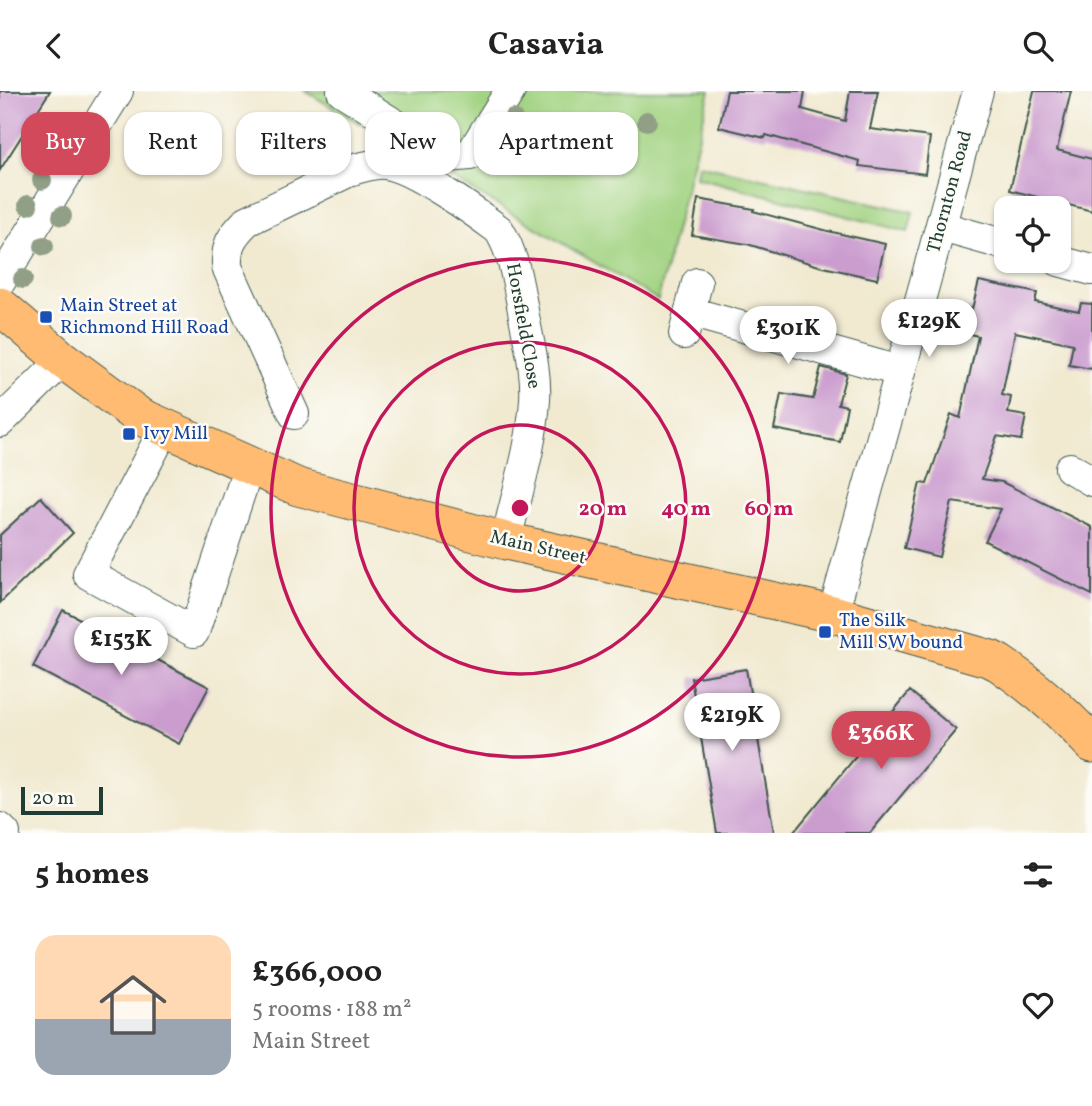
<!DOCTYPE html>
<html lang="en">
<head>
<meta charset="utf-8">
<style>
  :root { --surface:#fff; --page:#f6f6f6; --text:#222; --muted:#767676; --line:#e0e0e0; --accent:#d1495b }
  body { margin:0; font-family:Vollkorn,serif; background:var(--page); color:var(--text); height:100vh; display:flex; flex-direction:column; font-size:26px; white-space:nowrap }
  * { box-sizing:border-box; margin:0 }
  p { font-size:23px; color:var(--muted) }
  .icon { flex:none; width:38px; height:38px; fill:none; stroke:currentColor; stroke-width:2; stroke-linecap:round; stroke-linejoin:round }
  .map { position:relative; height:742px; overflow:hidden }
  .details { display:flex; flex-direction:column; background:var(--surface); flex:1 }
  .details>* { flex:none }
  .guide { position:absolute; left:21px; top:21px; width:700px; height:63px; display:flex; gap:14px }
  .buttons { position:absolute; left:994px; top:105px; display:grid; gap:14px }
  .buttons a { display:grid; place-items:center; width:77px; height:77px; border-radius:14px; background:var(--surface); box-shadow:0 2px 5px #0004; font-size:35px }
  .scale { position:absolute; left:21px; bottom:18px; width:82px; box-sizing:border-box; padding-left:7px; border:4px solid #1f3d34; border-top:0; font-size:19px; line-height:24px; white-space:nowrap; color:#1f3d34; -webkit-text-stroke:5px #fdfcf7; paint-order:stroke }
  .price { position:absolute; translate:-50% -60px; padding:0 16px; border-radius:24px; background:#fff; color:#222; font-size:23px; line-height:46px; filter:drop-shadow(0 2px 4px #0008) }
  .price::after { content:''; position:absolute; left:50%; top:42px; width:21px; height:16px; margin-left:-10px; background:inherit; clip-path:polygon(0 0,100% 0,50% 100%) }
  .price.active { background:var(--accent); color:#fff }
  ul { padding:0; list-style:none }
  li { display:flex; align-items:center; gap:21px; height:175px; padding:0 35px }
  li+li { border-top:2px solid var(--line) }
  li span { display:grid; place-items:center; flex:none; width:196px; height:140px; border-radius:21px; color:#555 }
  li>.icon { margin-inline-start:auto }
  span .icon { width:84px; height:84px; fill:#fffc; stroke-width:1 }
  li b { font-size:30px }
  h2 { display:flex; justify-content:space-between; align-items:center; height:84px; padding:0 35px; font-size:30px }
  .chip { padding:0 24px; border-radius:21px; background:var(--surface); box-shadow:0 2px 5px #0004; font-size:24px; line-height:63px }
  .chip.active { background:var(--accent); color:#fff }
  header { display:flex; justify-content:space-between; align-items:center; height:91px; padding:0 35px; background:var(--surface); font-size:32px; font-weight:700 }
  .map>svg:first-child { display:block }
  .green { fill:#a2d382; stroke:#60885b; stroke-width:2 }
  .building { fill:#cb9dcf }
  .lines { fill:none; stroke-linecap:round; stroke-linejoin:round }
  .minor-casing { stroke:#3e574c; stroke-width:32 }
  .major-casing { stroke:#3e574c; stroke-width:39 }
  .minor { stroke:#fff; stroke-width:30 }
  .major { stroke:#ffbb71; stroke-width:37 }
  .tree { fill:#909f86 }
  .ring { fill:none; stroke:#c2185b; stroke-width:3.5 }
  .transit-dot { fill:#1a4fb4; stroke:#fdfcf7; stroke-width:2.5 }
  .labels { text-anchor:middle; dominant-baseline:central; stroke-width:5; stroke-linejoin:round; paint-order:stroke }
  .street-label { font-size:19px; fill:#1f3d34; stroke:#fdfcf7 }
  .transit-label { font-size:19px; fill:#164399; stroke:#fdfcf7; text-anchor:start }
  .centre { fill:#c2185b; stroke:#fdfcf7; stroke-width:3.5 }
  .ring-label { font-size:21px; text-anchor:middle; font-weight:bold; fill:#c2185b; stroke:#fdfcf7; stroke-width:5; stroke-linejoin:round; paint-order:stroke }
</style>
</head>
<body>
<header><svg class="icon" aria-label="back" viewBox="0 0 24 24"><path d="M15 5l-7 7 7 7"/></svg>Casavia<svg class="icon" aria-label="search" viewBox="0 0 24 24"><circle cx="10" cy="10" r="6"/><path d="M15 15l6 6"/></svg></header>
<div class="map">
<svg width="1092" height="742" viewBox="0 0 1092 742">
  <rect width="100%" height="100%" fill="#fdfcf7"/>
  <filter id="ink" filterUnits="userSpaceOnUse"><feTurbulence type="fractalNoise" baseFrequency=".0143" numOctaves="2"/><feDisplacementMap in="SourceGraphic" scale="14" xChannelSelector="R" yChannelSelector="G"/><feConvolveMatrix kernelMatrix="1 2 1 2 8 2 1 2 1" color-interpolation-filters="sRGB"/></filter>
  <filter id="wash" filterUnits="userSpaceOnUse"><feTurbulence type="fractalNoise" baseFrequency=".00686" numOctaves="4" result="noise"/><feDisplacementMap in="SourceGraphic" scale="28" xChannelSelector="R" yChannelSelector="G"/><feGaussianBlur stdDeviation="1.57" result="paint"/><feColorMatrix in="noise" values="0 0 0 0 0 0 0 0 0 0 0 0 0 0 0 0 0 1.4 0 .05"/><feComposite in="paint" operator="in"/></filter>
  <g filter="url(#wash)">
    <rect width="100%" height="100%" fill="#f1ead1"/>
    <!-- green -->
    <g class="green">
      <path d="M305 0H710L658 209Z"/>
      <path d="M698 73 913 121 908 141 696 86Z"/>
    </g>
    <g id="blocks">
      <!-- building -->
      <g class="building">
        <path d="M0 0H50L0 79Z"/>
        <path d="M727 0H805L802 18 845 30 850 0H878L870 38 930 46 925 83 859 75 860 70 766 44 765 47 719 36Z"/>
        <path d="M1034 0H1071L1057 59 1092 68V120L1010 99Z"/>
        <path d="M698 108 754 118 753 120 828 140 885 153 877 188 819 175 747 153 692 144Z"/>
        <path d="M979 190 1037 202 1035 211 1079 220 1081 212 1092 213V278L1069 274 1073 253 1015 241 1002 304 1011 306 1008 322 1026 325 1021 349 997 345 982 388 1002 391 1092 436V504L985 450 1001 418 952 411 939 466 904 457 920 392 927 393 951 323 960 327 978 245 961 241 967 217 972 218Z"/>
        <path d="M821 276 846 283 838 313 847 315 840 351 774 338 781 303 813 308Z"/>
        <path d="M41 406 73 442 0 512V444Z"/>
        <path d="M63 519 209 596 179 653 33 576Z"/>
        <path d="M746 578 774 742H717L691 587Z"/>
        <path d="M910 600 956 639 870 742H793Z"/>
      </g>
    </g>
  </g>
  <g filter="url(#ink)">
    <use href="#blocks" fill-opacity="0" stroke="#3e574c" stroke-width="2"/>
    <g class="lines">
      <defs>
        <g id="minor">
          <path d="M342 0 447 66 470 64 510 0"/>
          <path d="M942 136 1006 154"/>
          <path d="M1059 170 1092 179"/>
          <path d="M0 191 118 0"/>
          <path d="M690 221 899 280"/>
          <path d="M684 243 697 192"/>
          <path d="M294 323 227 176C226 154 231 146 247 130L352 79C363 76 374 72 385 73 412 76 475 121 499 139 513 162 517 187 522 214 527 245 537 278 535 309 532 357 516 404 506 450"/>
          <path d="M0 331 63 269"/>
          <path d="M165 337 88 483 194 541 249 375"/>
          <path d="M1070 377 1092 390"/>
          <path d="M833 523 978 0"/>
          <path d="M0 737 5 742"/>
        </g>
        <path id="major" d="M0 215 63 269 139 325 298 396 506 450 833 523 991 568 999 572C1034 596 1064 621 1092 653"/>
      </defs>
      <!-- minor casing -->
      <use href="#minor" class="minor-casing"/>
      <!-- major casing -->
      <use href="#major" class="major-casing"/>
      <!-- minor -->
      <use href="#minor" class="minor"/>
      <!-- major -->
      <use href="#major" class="major"/>
    </g>
    <!-- trees -->
    <g class="tree">
      <circle cx="513" cy="28" r="10"/>
      <circle cx="647" cy="30" r="10"/>
      <circle cx="64" cy="59" r="10"/>
      <circle cx="90" cy="74" r="10"/>
      <circle cx="42" cy="89" r="10"/>
      <circle cx="28" cy="114" r="10"/>
      <circle cx="62" cy="125" r="10"/>
      <circle cx="44" cy="155" r="10"/>
      <circle cx="23" cy="188" r="10"/>
    </g>
  </g>
  <!-- distance rings -->
  <g class="ring">
    <circle cx="520" cy="417" r="83"/>
    <circle cx="520" cy="417" r="166"/>
    <circle cx="520" cy="417" r="249"/>
  </g>
  <!-- markers -->
  <g class="transit-dot">
    <rect x="39" y="219" width="14" height="14" rx="3.5"/>
    <rect x="122" y="336" width="14" height="14" rx="3.5"/>
    <rect x="818" y="534" width="14" height="14" rx="3.5"/>
  </g>
  <g class="labels">
    <!-- street labels -->
    <g class="street-label">
      <text transform="translate(950 101) rotate(-75)">Thornton Road</text>
      <text transform="translate(523 235) rotate(80)">Horsfield Close</text>
      <text transform="translate(538 457) rotate(13)">Main Street</text>
    </g>
    <!-- transit labels -->
    <g class="transit-label">
      <text x="60" y="215">Main Street at<tspan x="60" dy="22">Richmond Hill Road</tspan></text>
      <text x="143" y="343">Ivy Mill</text>
      <text x="839" y="530">The Silk<tspan x="839" dy="22">Mill SW bound</tspan></text>
    </g>
  </g>
  <circle cx="520" cy="417" r="10" class="centre"/>
  <g class="ring-label">
    <text x="603" y="424">20 m</text>
    <text x="686" y="424">40 m</text>
    <text x="769" y="424">60 m</text>
  </g>
</svg>
<div class="buttons">
<a><svg class="icon" aria-label="locate" viewBox="0 0 24 24"><circle cx="12" cy="12" r="6"/><path d="M12 2v4M12 18v4M2 12h4M18 12h4"/></svg></a>
</div>
<div class="scale">20 m</div>
<b class="price" style="left:929px;top:268px">£129K</b>
<b class="price" style="left:788px;top:275px">£301K</b>
<b class="price" style="left:121px;top:586px">£153K</b>
<b class="price" style="left:732px;top:662px">£219K</b>
<b class="price active" style="left:881px;top:680px">£366K</b>
<div class="guide">
<a class="chip active">Buy</a>
<a class="chip">Rent</a>
<a class="chip">Filters</a>
<a class="chip">New</a>
<a class="chip">Apartment</a>
</div>
</div>
<section class="details">
<h2>5 homes<svg class="icon" aria-label="filters" viewBox="0 0 24 24"><path d="M4 7h16M4 17h16"/><circle cx="9" cy="7" r="2"/><circle cx="15" cy="17" r="2"/></svg></h2>
<ul>
<li><span style="background:linear-gradient(#ffd9b3 60%,#9aa5b1 0)"><svg class="icon" aria-label="home" viewBox="0 0 24 24"><path d="M3 11l9-7 9 7M6 9v11h12V9"/></svg></span><div><b>£366,000</b><p>5 rooms · 188 m²</p><p>Main Street</p></div><svg class="icon" aria-label="heart" viewBox="0 0 24 24"><path d="M12 20l-8-8c-3-5 5-10 8-4 3-6 11-1 8 4z"/></svg></li>
</ul>
</section>
</body>
</html>
